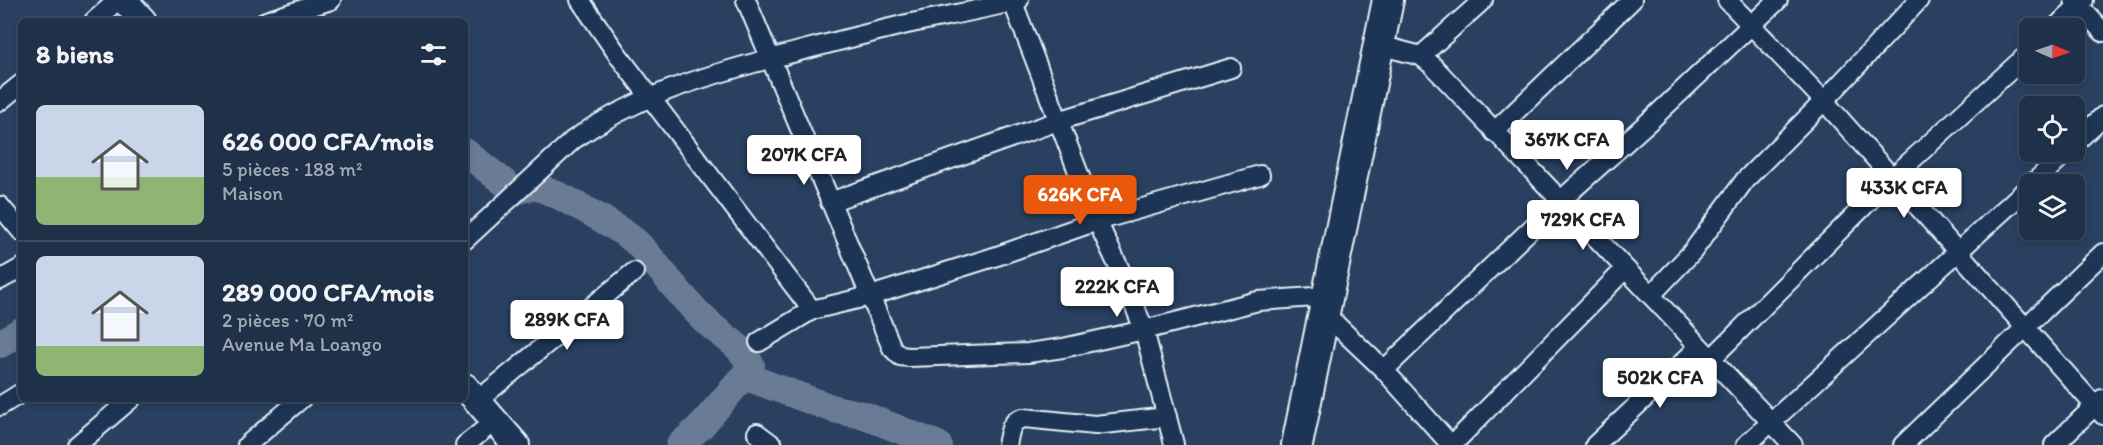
<!DOCTYPE html>
<html lang="fr">
<head>
<meta charset="utf-8">
<style>
  :root { --surface:#1f3049; --page:#273850; --text:#f1f3f6; --muted:#a1a9b4; --line:#3c4b61; --accent:#ea580c }
  body { margin:0; font-family:Itim,sans-serif; background:var(--page); color:var(--text); height:100vh; display:flex; flex-direction:column; font-size:22px; white-space:nowrap }
  * { box-sizing:border-box; margin:0 }
  p { font-size:20px; color:var(--muted) }
  .icon { flex:none; width:33px; height:33px; fill:none; stroke:currentColor; stroke-width:2; stroke-linecap:round; stroke-linejoin:round }
  .map { position:relative; flex:1; overflow:hidden }
  .drawer { position:absolute; left:18px; top:18px; width:450px; height:384px; display:flex; flex-direction:column; background:var(--surface); border-radius:9px; box-shadow:0 3px 9px #0003,0 0 0 2px var(--line) }
  .drawer>* { flex:none }
  .needle { width:39px; rotate:92deg }
  .fabs { position:absolute; left:2019px; top:18px; display:grid; gap:12px }
  .fabs a { display:grid; place-items:center; width:66px; height:66px; border-radius:9px; background:var(--surface); box-shadow:0 3px 9px #0003,0 0 0 2px var(--line); font-size:30px }
  .price { position:absolute; translate:-50% -51px; padding:0 14px; border-radius:6px; background:#fff; color:#222; font-size:20px; line-height:39px; filter:drop-shadow(0 2px 3px #0008) }
  .price::after { content:''; position:absolute; left:50%; top:36px; width:18px; height:14px; margin-left:-9px; background:inherit; clip-path:polygon(0 0,100% 0,50% 100%) }
  .price.current { background:var(--accent); color:#fff }
  ul { padding:0; list-style:none }
  li { display:flex; align-items:center; gap:18px; height:150px; padding:0 18px }
  li+li { border-top:2px solid var(--line) }
  li span { display:grid; place-items:center; flex:none; width:168px; height:120px; border-radius:9px; color:#555 }
  li>.icon { margin-inline-start:auto }
  span .icon { width:72px; height:72px; fill:#fffc; stroke-width:1 }
  li b { font-size:26px }
  h2 { display:flex; justify-content:space-between; align-items:center; height:72px; padding:0 18px; font-size:26px }
  .map>svg:first-child { display:block }
  .lines { fill:none; stroke-linecap:round; stroke-linejoin:round }
  .river { stroke:#6b7c95; stroke-width:28 }
  .minor-casing { stroke:#e8f1f8; stroke-width:22 }
  .secondary-casing { stroke:#e8f1f8; stroke-width:30 }
  .trunk-casing { stroke:#e8f1f8; stroke-width:34 }
  .minor { stroke:#1d3557; stroke-width:18 }
  .secondary { stroke:#1d3557; stroke-width:26 }
  .trunk { stroke:#1d3557; stroke-width:30 }
</style>
</head>
<body>
<div class="map">
<svg width="2103" height="445" viewBox="0 0 2103 445">
  <rect width="100%" height="100%" fill="#294061"/>
  <filter id="ink" filterUnits="userSpaceOnUse"><feTurbulence type="fractalNoise" baseFrequency=".0167" numOctaves="2"/><feDisplacementMap in="SourceGraphic" scale="12" xChannelSelector="R" yChannelSelector="G"/><feConvolveMatrix kernelMatrix="1 2 1 2 8 2 1 2 1" color-interpolation-filters="sRGB"/></filter>
  <g filter="url(#ink)">
    <g class="lines">
      <!-- river -->
      <g class="river">
        <path d="M465 152 515 191C520 190 527 187 533 187 549 186 624 231 637 243 661 268 681 298 707 322 725 339 739 342 751 366L744 376 834 409 863 415 938 445"/>
        <path d="M0 344 21 331"/>
        <path d="M680 445 702 425 744 376"/>
      </g>
      <defs>
        <g id="minor">
          <path d="M580 0 618 55 812 310"/>
          <path d="M746 0 892 348 900 356 909 357 1028 353 1063 348 1144 330 1258 301 1328 296"/>
          <path d="M1012 0 1097 221 1122 274 1144 330 1174 444"/>
          <path d="M1727 0 1824 101 2103 415"/>
          <path d="M2074 0 2103 32"/>
          <path d="M94 21 118 0"/>
          <path d="M266 21 331 0"/>
          <path d="M2055 28 2084 0"/>
          <path d="M1379 45 1421 56 1432 65 1793 445"/>
          <path d="M1421 56 1483 0"/>
          <path d="M0 101 21 84"/>
          <path d="M1494 132 1632 0"/>
          <path d="M2074 144 2103 116"/>
          <path d="M2032 184 2067 152"/>
          <path d="M830 202 1058 121 1231 68"/>
          <path d="M0 206 21 231"/>
          <path d="M465 240 573 140C633 98 695 79 765 60 812 48 860 35 907 24 944 16 982 10 1019 0"/>
          <path d="M0 280 21 268"/>
          <path d="M1652 294 1693 251 1745 180 1824 101 1919 0"/>
          <path d="M1325 314 1384 370 1451 445"/>
          <path d="M759 342 812 310 870 296 997 256 1097 221 1260 175"/>
          <path d="M1711 359 1891 179 2030 52"/>
          <path d="M1384 370 1560 201 1654 117 1778 0"/>
          <path d="M477 401 634 272"/>
          <path d="M0 406 21 393"/>
          <path d="M757 433 773 445"/>
          <path d="M77 445 131 399"/>
          <path d="M247 445 301 399"/>
          <path d="M465 445 495 421"/>
          <path d="M1007 445C1010 432 1010 420 1024 418L1095 425 1167 417"/>
          <path d="M1452 445 1625 269"/>
          <path d="M1595 445 1699 347"/>
          <path d="M1746 445 2030 186"/>
          <path d="M1903 445 2103 253"/>
          <path d="M2054 445 2102 399"/>
        </g>
        <g id="secondary">
          <path d="M124 0 143 21"/>
          <path d="M465 387 516 445"/>
        </g>
        <path id="trunk" d="M1297 445 1388 0"/>
      </defs>
      <!-- minor casing -->
      <use href="#minor" class="minor-casing"/>
      <!-- secondary casing -->
      <use href="#secondary" class="secondary-casing"/>
      <!-- trunk casing -->
      <use href="#trunk" class="trunk-casing"/>
      <!-- minor -->
      <use href="#minor" class="minor"/>
      <!-- secondary -->
      <use href="#secondary" class="secondary"/>
      <!-- trunk -->
      <use href="#trunk" class="trunk"/>
    </g>
  </g>
</svg>
<div class="fabs">
<a><svg class="needle" viewBox="-14 -14 28 28"><path d="M0-13l5 13h-10z" fill="#e53935"/><path d="M0 13l5-13h-10z" fill="#a1a9b4"/></svg></a>
<a><svg class="icon" aria-label="locate" viewBox="0 0 24 24"><circle cx="12" cy="12" r="6"/><path d="M12 2v4M12 18v4M2 12h4M18 12h4"/></svg></a>
<a><svg class="icon" aria-label="layers" viewBox="0 0 24 24"><path d="M12 4l9 5-9 5-9-5zM3 14l9 5 9-5"/></svg></a>
</div>
<b class="price" style="left:1567px;top:171px">367K CFA</b>
<b class="price" style="left:804px;top:186px">207K CFA</b>
<b class="price" style="left:1904px;top:219px">433K CFA</b>
<b class="price current" style="left:1080px;top:226px">626K CFA</b>
<b class="price" style="left:1583px;top:251px">729K CFA</b>
<b class="price" style="left:1117px;top:318px">222K CFA</b>
<b class="price" style="left:567px;top:351px">289K CFA</b>
<b class="price" style="left:1660px;top:409px">502K CFA</b>
<section class="drawer">
<h2>8 biens<svg class="icon" aria-label="filters" viewBox="0 0 24 24"><path d="M4 7h16M4 17h16"/><circle cx="9" cy="7" r="2"/><circle cx="15" cy="17" r="2"/></svg></h2>
<ul>
<li><span style="background:linear-gradient(#c9d6e8 60%,#8fb573 0)"><svg class="icon" aria-label="home" viewBox="0 0 24 24"><path d="M3 11l9-7 9 7M6 9v11h12V9"/></svg></span><div><b>626 000 CFA/mois</b><p>5 pièces · 188 m²</p><p>Maison</p></div></li>
<li><span style="background:linear-gradient(#c9d6e8 75%,#8fb573 0)"><svg class="icon" aria-label="home" viewBox="0 0 24 24"><path d="M3 11l9-7 9 7M6 9v11h12V9"/></svg></span><div><b>289 000 CFA/mois</b><p>2 pièces · 70 m²</p><p>Avenue Ma Loango</p></div></li>
</ul>
</section>
</div>
</body>
</html>
